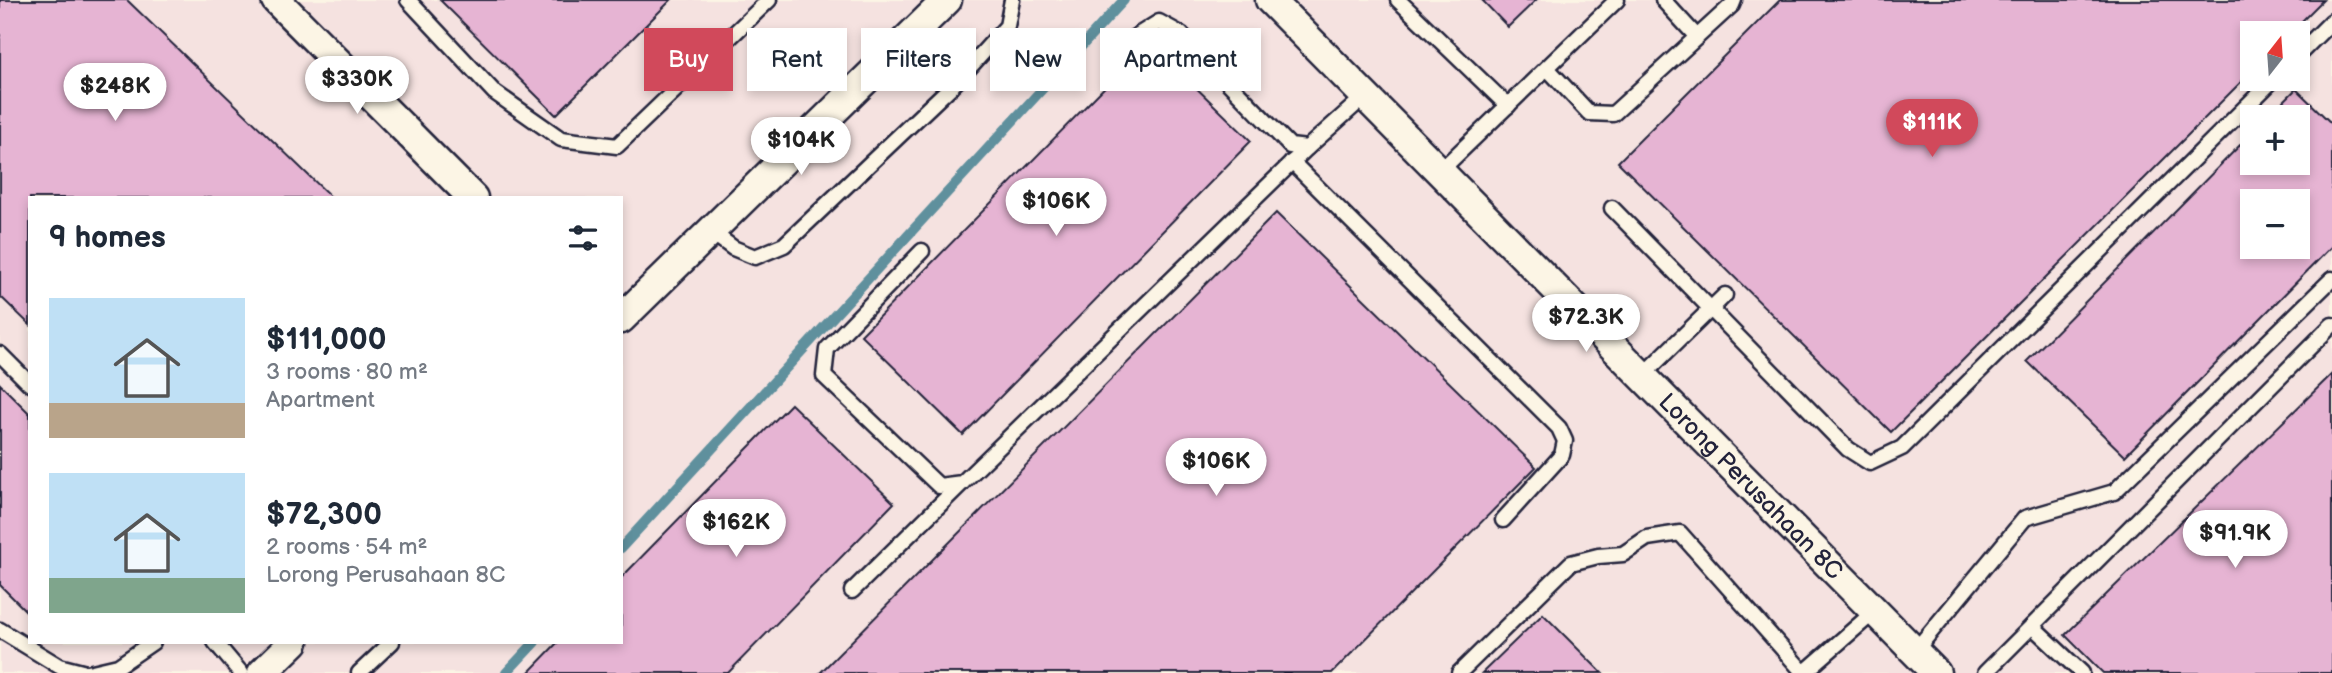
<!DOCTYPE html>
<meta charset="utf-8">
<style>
body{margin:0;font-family:"Balsamiq Sans",sans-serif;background:#f2f2f3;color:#1f2937;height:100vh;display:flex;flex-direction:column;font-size:26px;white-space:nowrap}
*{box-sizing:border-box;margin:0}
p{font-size:23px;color:#747a83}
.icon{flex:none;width:38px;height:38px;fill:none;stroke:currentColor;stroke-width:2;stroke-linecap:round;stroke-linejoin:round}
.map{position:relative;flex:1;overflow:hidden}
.side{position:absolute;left:28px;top:196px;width:595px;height:448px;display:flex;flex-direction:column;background:#fff;border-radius:0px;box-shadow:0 4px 10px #0003}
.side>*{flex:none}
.guide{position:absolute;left:644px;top:28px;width:665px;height:63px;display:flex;gap:14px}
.needle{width:46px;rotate:17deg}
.tools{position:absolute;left:2240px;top:21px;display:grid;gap:14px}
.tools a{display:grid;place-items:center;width:70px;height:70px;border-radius:0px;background:#fff;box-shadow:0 4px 10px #0003;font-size:35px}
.price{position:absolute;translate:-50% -60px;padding:0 16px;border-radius:24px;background:#fff;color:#222;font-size:23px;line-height:46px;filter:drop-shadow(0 2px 4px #0008)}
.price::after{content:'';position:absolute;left:50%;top:42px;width:21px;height:16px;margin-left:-10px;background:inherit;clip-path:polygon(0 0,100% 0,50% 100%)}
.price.active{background:#d1495b;color:#fff}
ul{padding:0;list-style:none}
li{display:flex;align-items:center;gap:21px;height:175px;padding:0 21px}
li span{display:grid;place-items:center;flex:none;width:196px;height:140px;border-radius:0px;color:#555}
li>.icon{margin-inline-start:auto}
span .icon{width:84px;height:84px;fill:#fffc;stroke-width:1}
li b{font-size:30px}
h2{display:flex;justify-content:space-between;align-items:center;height:84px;padding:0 21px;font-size:30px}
.pill{padding:0 24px;border-radius:0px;background:#fff;box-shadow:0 4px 10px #0003;font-size:24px;line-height:63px}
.pill.active{background:#d1495b;color:#fff}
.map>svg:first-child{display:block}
.built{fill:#f5e2e0;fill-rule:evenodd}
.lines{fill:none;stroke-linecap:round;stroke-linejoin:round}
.stream{stroke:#5f909d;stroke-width:10}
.building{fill:#e6b4d3;stroke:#22223b;stroke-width:2;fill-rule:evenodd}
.lane-casing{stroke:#22223b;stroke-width:19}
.street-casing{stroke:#22223b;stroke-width:33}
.lane{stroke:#fcf5e5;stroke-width:14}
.street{stroke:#fcf5e5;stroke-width:28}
.labels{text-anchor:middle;stroke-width:5;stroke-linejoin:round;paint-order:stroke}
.street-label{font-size:24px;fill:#22223b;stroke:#fcf5e5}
</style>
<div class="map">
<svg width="2332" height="673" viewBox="0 0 2332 673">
<rect width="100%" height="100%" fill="#fcf5e5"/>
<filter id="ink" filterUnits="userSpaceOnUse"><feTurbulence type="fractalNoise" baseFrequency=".0143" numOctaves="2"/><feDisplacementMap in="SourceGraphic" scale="14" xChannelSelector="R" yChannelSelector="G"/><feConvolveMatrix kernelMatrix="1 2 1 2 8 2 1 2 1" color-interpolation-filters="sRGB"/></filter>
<g filter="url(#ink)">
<!-- built -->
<path class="built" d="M0,0H2332V673H0ZM2252,33H2298V79H2252ZM2252,117H2298V163H2252ZM30,198H621V642H30ZM2252,201H2298V247H2252Z"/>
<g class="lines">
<!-- stream -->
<g class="stream">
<polyline points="621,548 1124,0"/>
<polyline points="506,673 535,642"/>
</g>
</g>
<!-- building -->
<g class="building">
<polygon points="0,0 127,0 332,198 30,198 30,325 0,296"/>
<polygon points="440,0 671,0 556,115"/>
<polygon points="1482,0 1536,0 1508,27"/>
<polygon points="1780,0 2323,0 2290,33 2252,33 2252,71 1891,432 1618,162"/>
<polygon points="1149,42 1251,141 963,435 861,335"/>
<path d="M2296,89L2332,124V246L2125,456L2027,361L2252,133V163H2298V117H2268ZM2252,201H2298V247H2252Z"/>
<polygon points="1276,213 1536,467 1332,673 820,673"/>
<polygon points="2332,374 2332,673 2103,673 2065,635"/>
<polygon points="0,384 30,414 30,615 0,585"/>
<polygon points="791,404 894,503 728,673 528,673 558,642 621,642 621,578"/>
<polygon points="1543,614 1602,673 1482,673"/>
</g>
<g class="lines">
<defs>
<g id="lane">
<polyline points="408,0 494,92 561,139 617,146 769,0"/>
<polyline points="1398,0 1508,106"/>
<polyline points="1663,0 1697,37"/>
<polyline points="1122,45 1159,22 1181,34 1290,146 1307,148 1365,96"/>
<polyline points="2298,55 2332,21"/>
<polyline points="1547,68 1589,113 1613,114 1732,5 1734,0"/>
<polyline points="1292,162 1559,428 1565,441 1562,455 1503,520"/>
<polyline points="1440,171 1617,0"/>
<polyline points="1612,208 1848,449 1870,463 1902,448 2274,79"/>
<polyline points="710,231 733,248 755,257 784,245 958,80 1007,26 1012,0"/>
<polyline points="922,251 827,349 824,376 939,486 962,483 1307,148"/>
<polyline points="0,354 30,384"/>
<polyline points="1642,376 1725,295"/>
<polyline points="852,591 962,483"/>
<polyline points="2032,626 2082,673"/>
<polyline points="0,630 59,666 86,673"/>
<polyline points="215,642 241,673"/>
<polyline points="1915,651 2025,518 2114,492 2332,279"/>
<polyline points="88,673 118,666 153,642"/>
<polyline points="359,673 392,642"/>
<polyline points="1459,673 1571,563 1598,556 1623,554 1647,538 1680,533 1804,673"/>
<polyline points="1804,673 1875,611"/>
<polyline points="1985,673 2332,325"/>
</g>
<g id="street">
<polyline points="276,0 473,198"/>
<path id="s1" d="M1270,0L1936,673"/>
<polyline points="621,319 947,0"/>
<polyline points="262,673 294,642"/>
</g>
</defs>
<!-- lane casing -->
<use href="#lane" class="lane-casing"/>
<!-- street casing -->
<use href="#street" class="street-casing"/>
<!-- lane -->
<use href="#lane" class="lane"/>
<!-- street -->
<use href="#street" class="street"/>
</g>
</g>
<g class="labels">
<!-- street labels -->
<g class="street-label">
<text dy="8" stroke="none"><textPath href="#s1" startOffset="684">Lorong Perusahaan 8C</textPath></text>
</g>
</g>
</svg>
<div class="tools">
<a><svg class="needle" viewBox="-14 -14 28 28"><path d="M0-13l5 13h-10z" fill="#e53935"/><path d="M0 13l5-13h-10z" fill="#747a83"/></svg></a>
<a>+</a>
<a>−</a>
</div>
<b class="price" style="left:357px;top:116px">$330K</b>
<b class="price" style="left:115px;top:123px">$248K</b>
<b class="price active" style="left:1932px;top:159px">$111K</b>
<b class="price" style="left:801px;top:177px">$104K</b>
<b class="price" style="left:1056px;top:238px">$106K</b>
<b class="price" style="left:1586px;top:354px">$72.3K</b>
<b class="price" style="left:1216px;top:498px">$106K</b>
<b class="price" style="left:736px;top:559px">$162K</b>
<b class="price" style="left:2235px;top:570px">$91.9K</b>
<div class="guide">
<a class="pill active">Buy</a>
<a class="pill">Rent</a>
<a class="pill">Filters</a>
<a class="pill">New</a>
<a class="pill">Apartment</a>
</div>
<section class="side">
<h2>9 homes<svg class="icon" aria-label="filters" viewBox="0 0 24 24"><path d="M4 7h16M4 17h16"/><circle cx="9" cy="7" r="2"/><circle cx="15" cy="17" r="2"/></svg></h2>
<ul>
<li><span style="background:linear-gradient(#bfe0f5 75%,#b9a48a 0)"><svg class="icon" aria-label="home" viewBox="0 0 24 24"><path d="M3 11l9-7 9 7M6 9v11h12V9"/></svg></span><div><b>$111,000</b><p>3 rooms · 80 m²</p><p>Apartment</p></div></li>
<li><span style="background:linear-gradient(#bfe0f5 75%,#7fa58c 0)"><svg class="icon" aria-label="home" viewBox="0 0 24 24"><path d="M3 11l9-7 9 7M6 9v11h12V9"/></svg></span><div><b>$72,300</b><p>2 rooms · 54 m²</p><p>Lorong Perusahaan 8C</p></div></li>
</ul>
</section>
</div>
